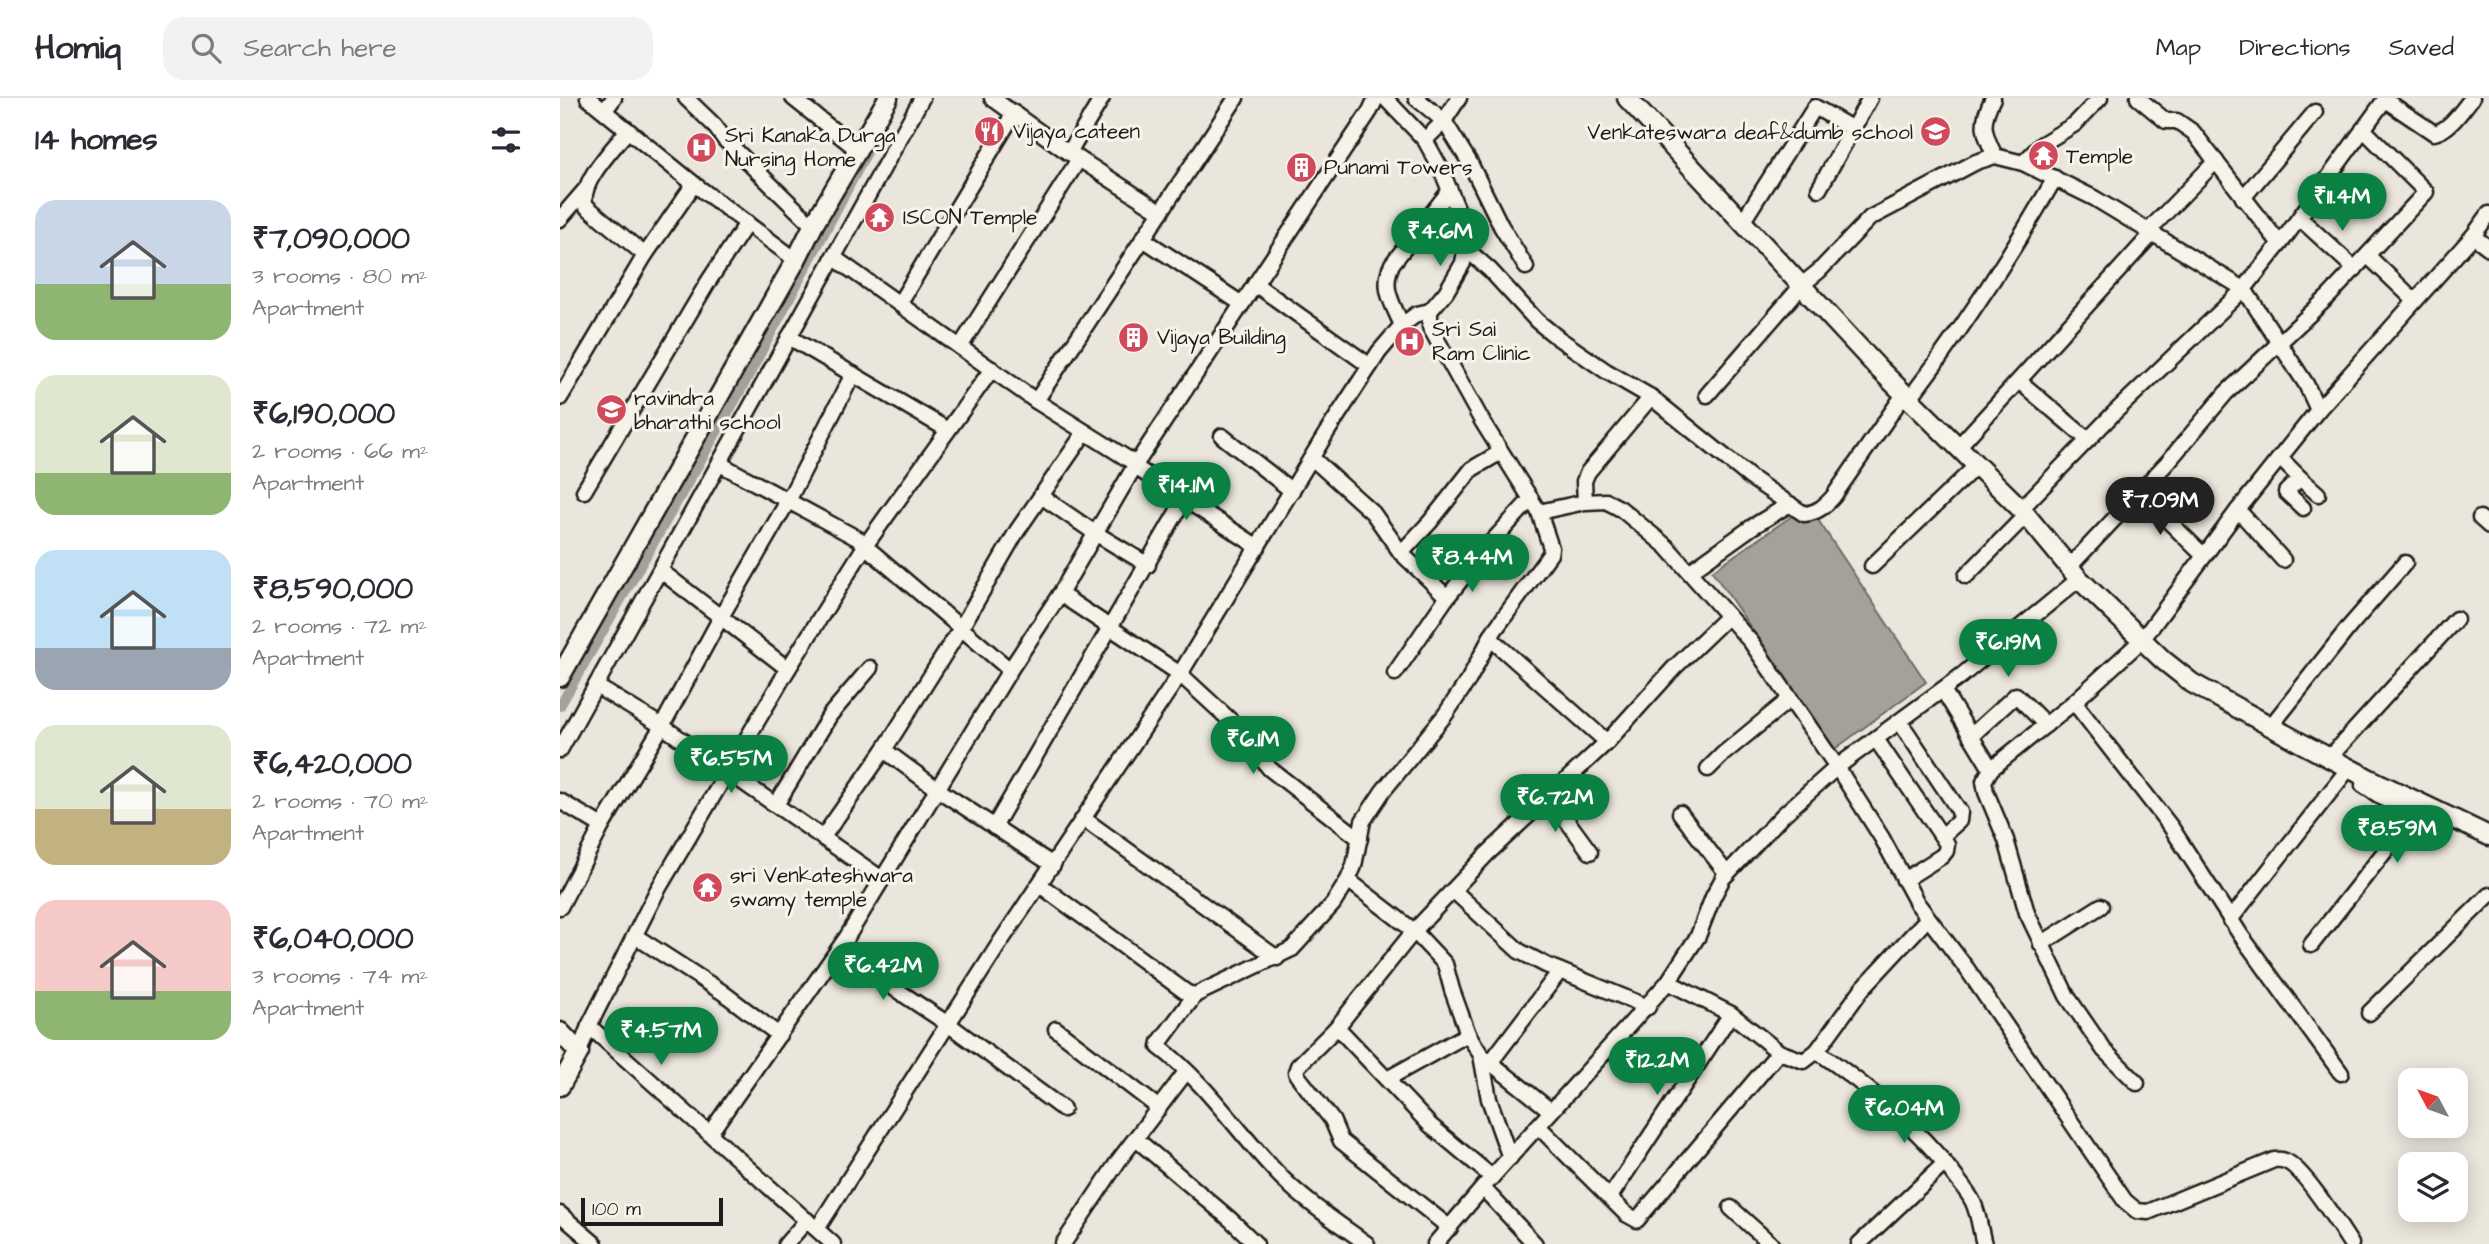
<!DOCTYPE html>
<meta charset="utf-8">
<style>
body{margin:0;font-family:"Architects Daughter",sans-serif;background:#f2f2f3;color:#2b2b33;height:100vh;display:flex;flex-direction:column;font-size:26px;white-space:nowrap}
*{box-sizing:border-box;margin:0}
p{font-size:23px;color:#7c7c81}
.icon{flex:none;width:38px;height:38px;fill:none;stroke:currentColor;stroke-width:2;stroke-linecap:round;stroke-linejoin:round}
.map{position:relative;flex:1;overflow:hidden}
.sheet{display:flex;flex-direction:column;background:#fff;width:560px}
.sheet>*{flex:none}
.needle{width:46px;rotate:311deg}
.tools{position:absolute;left:1838px;top:970px;display:grid;gap:14px}
.tools a{display:grid;place-items:center;width:70px;height:70px;border-radius:14px;background:#fff;box-shadow:0 4px 18px #0003;font-size:35px}
.scale{position:absolute;left:21px;bottom:18px;width:142px;box-sizing:border-box;padding-left:7px;border:4px solid #1c1c1c;border-top:0;font-size:19px;line-height:24px;white-space:nowrap;color:#1c1c1c;-webkit-text-stroke:5px #f7f3e8;paint-order:stroke}
.price{position:absolute;translate:-50% -60px;padding:0 16px;border-radius:24px;background:#0b8043;color:#fff;font-size:23px;line-height:46px;filter:drop-shadow(0 2px 4px #0008)}
.price::after{content:'';position:absolute;left:50%;top:42px;width:21px;height:16px;margin-left:-10px;background:inherit;clip-path:polygon(0 0,100% 0,50% 100%)}
.price.active{background:#222;color:#fff}
ul{padding:0;list-style:none}
li{display:flex;align-items:center;gap:21px;height:175px;padding:0 35px}
li span{display:grid;place-items:center;flex:none;width:196px;height:140px;border-radius:21px;color:#555}
li>.icon{margin-inline-start:auto}
span .icon{width:84px;height:84px;fill:#fffc;stroke-width:1}
li b{font-size:30px}
h2{display:flex;justify-content:space-between;align-items:center;height:84px;padding:0 35px;font-size:30px}
header{display:flex;align-items:center;gap:42px;box-sizing:border-box;height:98px;padding:0 35px;background:#fff;border-bottom:2px solid #e1e1e2}
header strong{font-size:33px}
nav{display:flex;gap:38px;margin-inline-start:auto;font-size:24px}
.search{width:490px;height:63px;background:#f2f2f3;display:flex;align-items:center;gap:18px;box-sizing:border-box;padding:0 24px;border-radius:21px;color:#7c7c81;font-size:26px}
main{display:flex;flex:1;min-height:0}
.map>svg:first-child{display:block}
.water{fill:#a3a19a;stroke:#6d6c68;stroke-width:2}
.lines{fill:none;stroke-linecap:round;stroke-linejoin:round}
.canal{stroke:#a3a19a;stroke-width:10}
.minor-casing{stroke:#1c1c1c;stroke-width:19}
.major-casing{stroke:#1c1c1c;stroke-width:23}
.minor{stroke:#f7f3e8;stroke-width:14}
.major{stroke:#f7f3e8;stroke-width:18}
.labels{text-anchor:middle;stroke-width:6;stroke-linejoin:round;paint-order:stroke}
.poi-label{font-size:21px;fill:#1c1c1c;stroke:#f7f3e8;text-anchor:start}
</style>
<header>
<strong>Homiq</strong>
<div class="search"><svg class="icon" aria-label="search" viewBox="0 0 24 24"><circle cx="10" cy="10" r="6"/><path d="M15 15l6 6"/></svg>Search here</div>
<nav><a>Map</a><a>Directions</a><a>Saved</a></nav>
</header>
<main>
<section class="sheet">
<h2>14 homes<svg class="icon" aria-label="filters" viewBox="0 0 24 24"><path d="M4 7h16M4 17h16"/><circle cx="9" cy="7" r="2"/><circle cx="15" cy="17" r="2"/></svg></h2>
<ul>
<li><span style="background:linear-gradient(#c9d6e8 60%,#8fb573 0)"><svg class="icon" aria-label="home" viewBox="0 0 24 24"><path d="M3 11l9-7 9 7M6 9v11h12V9"/></svg></span><div><b>₹7,090,000</b><p>3 rooms · 80 m²</p><p>Apartment</p></div></li>
<li><span style="background:linear-gradient(#dfe7d0 70%,#8fb573 0)"><svg class="icon" aria-label="home" viewBox="0 0 24 24"><path d="M3 11l9-7 9 7M6 9v11h12V9"/></svg></span><div><b>₹6,190,000</b><p>2 rooms · 66 m²</p><p>Apartment</p></div></li>
<li><span style="background:linear-gradient(#bfe0f5 70%,#9aa5b1 0)"><svg class="icon" aria-label="home" viewBox="0 0 24 24"><path d="M3 11l9-7 9 7M6 9v11h12V9"/></svg></span><div><b>₹8,590,000</b><p>2 rooms · 72 m²</p><p>Apartment</p></div></li>
<li><span style="background:linear-gradient(#dfe7d0 60%,#c2b280 0)"><svg class="icon" aria-label="home" viewBox="0 0 24 24"><path d="M3 11l9-7 9 7M6 9v11h12V9"/></svg></span><div><b>₹6,420,000</b><p>2 rooms · 70 m²</p><p>Apartment</p></div></li>
<li><span style="background:linear-gradient(#f6c9c9 65%,#8fb573 0)"><svg class="icon" aria-label="home" viewBox="0 0 24 24"><path d="M3 11l9-7 9 7M6 9v11h12V9"/></svg></span><div><b>₹6,040,000</b><p>3 rooms · 74 m²</p><p>Apartment</p></div></li>
</ul>
</section>
<div class="map">
<svg width="1929" height="1146" viewBox="0 0 1929 1146">
<rect width="100%" height="100%" fill="#eae6dc"/>
<filter id="ink" filterUnits="userSpaceOnUse"><feTurbulence type="fractalNoise" baseFrequency=".0143" numOctaves="2"/><feDisplacementMap in="SourceGraphic" scale="14" xChannelSelector="R" yChannelSelector="G"/><feConvolveMatrix kernelMatrix="1 2 1 2 8 2 1 2 1" color-interpolation-filters="sRGB"/></filter>
<g filter="url(#ink)">
<!-- water -->
<polygon class="water" points="1232,418 1258,422 1366,584 1268,656 1270,645 1152,473"/>
<g class="lines">
<!-- canal -->
<polyline class="canal" points="0,608 181,292 321,28"/>
<defs>
<g id="minor">
<polyline points="28,0 134,86 236,162"/>
<polyline points="126,0 154,27 165,42 246,121"/>
<polyline points="233,0 298,52"/>
<polyline points="432,0 509,55 542,0"/>
<polyline points="856,0 884,23 910,65 941,128 966,169"/>
<path d="M1433,0C1420,25 1423,34 1435,58"/>
<polyline points="1578,0 1606,23 1617,23 1633,34 1720,146"/>
<path d="M1825,2L1874,35C1890,32 1902,12 1912,0"/>
<polyline points="45,12 54,0"/>
<path d="M68,32C55,49 17,86 26,108L85,157"/>
<polyline points="865,42 884,23 899,0"/>
<polyline points="513,57 601,114"/>
<polyline points="1463,65 1482,46 1515,26 1540,0"/>
<polyline points="1259,91 1310,0"/>
<polyline points="1683,100 1755,14"/>
<polyline points="1929,116 1913,138 1929,150"/>
<polyline points="0,121 25,92"/>
<polyline points="1183,123 1255,9 1293,31"/>
<polyline points="1745,125 1795,171"/>
<polyline points="1588,133 1656,63"/>
<polyline points="583,141 682,206"/>
<path d="M905,150L930,172L977,223L998,240L1046,273L1091,299L1191,380L1244,416C1257,415 1265,408 1273,399L1345,295"/>
<polyline points="1808,158 1854,202"/>
<polyline points="273,159 476,303 576,366"/>
<polyline points="695,186 810,268"/>
<polyline points="339,206 454,15"/>
<path d="M842,227C832,205 821,189 832,166L890,92"/>
<polyline points="229,239 388,332"/>
<polyline points="400,249 519,61"/>
<polyline points="1459,283 1528,342"/>
<polyline points="1147,297 1243,186 1259,173 1310,120 1416,64 1435,58 1463,65 1534,100 1684,191 1746,286 1758,312 1678,412 1582,542 1514,604 1431,671 1424,683 1426,694 1446,742 1467,815 1507,898 1544,952 1577,985"/>
<polyline points="0,300 85,157 134,86"/>
<path d="M1350,300C1403,230 1451,157 1495,80"/>
<polyline points="476,303 676,0"/>
<polyline points="1758,312 1913,138"/>
<polyline points="662,338 732,393"/>
<polyline points="1399,348 1592,136"/>
<polyline points="752,360 813,415 841,455 887,499"/>
<polyline points="1721,361 1740,380 1726,394 1743,410"/>
<polyline points="160,366 306,445"/>
<polyline points="575,369 698,449"/>
<polyline points="1740,380 1758,396"/>
<polyline points="24,393 148,184 187,125"/>
<polyline points="1579,394 1644,458"/>
<polyline points="481,398 535,435 588,467"/>
<polyline points="1025,404 1024,383 1028,374 1091,299"/>
<polyline points="1461,411 1554,315 1684,191 1726,138 1826,0"/>
<polyline points="1678,412 1723,462"/>
<path d="M979,414L1025,404L1046,403L1061,411L1107,449L1191,544L1277,669L1322,740L1357,805L1407,871L1565,1103L1577,1113L1588,1114L1714,1062C1717,1062 1721,1061 1725,1063C1742,1068 1780,1129 1791,1146"/>
<polyline points="1920,420 1929,428"/>
<polyline points="305,448 432,271"/>
<polyline points="841,455 870,424 912,371 941,354"/>
<polyline points="1312,468 1417,367"/>
<polyline points="1510,468 1607,365 1666,295 1770,197 1866,94 1803,31"/>
<polyline points="101,473 228,571"/>
<polyline points="1129,474 1192,429 1230,406"/>
<polyline points="1406,478 1465,418"/>
<polyline points="500,496 620,576 672,624 710,671 800,741"/>
<polyline points="930,540 1047,644"/>
<polyline points="835,575 885,502 927,449 971,401"/>
<polyline points="36,588 102,628 322,781"/>
<polyline points="1383,592 1431,671"/>
<polyline points="1514,604 1611,729 1680,836 1781,975"/>
<polyline points="1340,624 1400,714 1399,723 1382,738"/>
<polyline points="1711,628 1789,529 1845,465"/>
<polyline points="1411,638 1456,597 1486,627"/>
<polyline points="1316,641 1387,746 1386,753 1382,758 1344,782"/>
<polyline points="0,652 362,0"/>
<polyline points="324,652 377,691 493,767"/>
<polyline points="1769,660 1896,521"/>
<polyline points="1148,671 1163,656 1230,601"/>
<polyline points="989,698 1030,754"/>
<polyline points="0,703 42,728"/>
<polyline points="216,707 270,617 310,570"/>
<polyline points="1120,715 1167,776"/>
<polyline points="524,721 717,860"/>
<polyline points="434,729 624,402"/>
<polyline points="263,739 324,652 401,530 457,433 525,334"/>
<polyline points="788,782 854,833 885,866 892,892 908,936 921,957 991,1013"/>
<polyline points="480,787 627,895 635,897"/>
<polyline points="893,792 959,853 986,867 1088,909"/>
<polyline points="0,809 42,728 102,628 161,519 228,403 293,276"/>
<polyline points="1670,822 1789,670"/>
<polyline points="75,838 162,894 219,937"/>
<polyline points="1481,846 1541,808"/>
<polyline points="1751,847 1837,738 1849,717 1803,687 1806,679"/>
<polyline points="278,853 388,926 503,1011"/>
<polyline points="1108,884 1171,916 1219,954 1244,963 1257,953 1302,891 1368,820"/>
<polyline points="1809,915 1929,797"/>
<polyline points="29,928 273,1146"/>
<polyline points="777,929 738,968 736,974 737,977 772,1022 781,1043 890,1130"/>
<polyline points="496,931 599,1010"/>
<path d="M1257,953C1306,987 1354,1026 1391,1073C1398,1083 1407,1092 1413,1104C1419,1117 1420,1132 1424,1146"/>
<polyline points="19,954 29,928 97,793 228,571 305,448 450,572"/>
<polyline points="921,957 929,1001 950,1060"/>
<polyline points="930,965 1000,873"/>
<polyline points="827,981 908,936"/>
<polyline points="978,1028 1066,1116 1077,1122 1219,954"/>
<polyline points="150,1035 287,839 450,572 500,496 576,366 810,13 816,0"/>
<polyline points="576,1041 671,1122 696,1146"/>
<polyline points="932,1079 870,1027 777,929 854,833 893,792 927,756 1047,644 1114,570 1168,518"/>
<polyline points="923,1090 975,1146"/>
<polyline points="1050,1099 1171,916"/>
<polyline points="1171,1110 1211,1146"/>
<polyline points="0,1116 35,1146"/>
<polyline points="257,1131 441,843 620,576 767,334 819,254 842,227 857,216 870,213"/>
<polyline points="226,1146 247,1122"/>
<polyline points="503,1146 559,1062 626,974"/>
<path d="M807,1146C778,1125 747,1105 722,1080C680,1038 647,985 599,949L600,944L635,897L732,851L773,806L788,782L794,768L803,723L823,693L885,617L909,581L934,533L990,456L991,450L979,414L922,323L870,229V213L886,194L903,165L906,146L903,125L881,71L865,42L825,0"/>
<polyline points="875,1146 932,1079 1108,884 1138,838 1153,799 1163,780 1223,717 1277,669 1401,578 1519,481"/>
<polyline points="1299,1146 1385,1065"/>
</g>
<g id="major">
<polyline points="1067,0 1318,270 1461,411 1519,481 1603,562 1632,585 1741,645 1806,679 1929,738"/>
<polyline points="0,579 236,162 254,126 328,0"/>
<polyline points="0,934 19,954 0,988"/>
</g>
</defs>
<!-- minor casing -->
<use href="#minor" class="minor-casing"/>
<!-- major casing -->
<use href="#major" class="major-casing"/>
<!-- minor -->
<use href="#minor" class="minor"/>
<!-- major -->
<use href="#major" class="major"/>
</g>
</g>
<!-- icons -->
<defs>
<symbol id="restaurant-disc" viewBox="-11 -11 22 22"><circle r="9.5" fill="#d1495b" stroke="#f7f3e8"/><path d="M-5-6h1v4h1v-4h1v4h1v-4h1v5L-1.5 .5V6h-2V.5L-5-1ZM5-6V6H3V1.5H1.5Q1.5-4 5-6Z" fill="#fff"/></symbol>
<symbol id="school-disc" viewBox="-11 -11 22 22"><circle r="9.5" fill="#d1495b" stroke="#f7f3e8"/><path d="M0-5L7-2L0 1L-7-2ZM-4 1L0 2.5L4 1V4Q0 6-4 4Z" fill="#fff"/></symbol>
<symbol id="hospital-disc" viewBox="-11 -11 22 22"><circle r="9.5" fill="#d1495b" stroke="#f7f3e8"/><path d="M-5-5h3v3.5h4V-5h3V5h-3V1.5h-4V5h-3Z" fill="#fff"/></symbol>
<symbol id="temple-disc" viewBox="-11 -11 22 22"><circle r="9.5" fill="#d1495b" stroke="#f7f3e8"/><path d="M0-6L5-2H3V0L6.5 2.5H4V6H1.5V3h-3V6H-4V2.5H-6.5L-3 0V-2H-5Z" fill="#fff"/></symbol>
<symbol id="building-disc" viewBox="-11 -11 22 22"><circle r="9.5" fill="#d1495b" stroke="#f7f3e8"/><path d="M-4-6H4V6H1V3H-1V6H-4ZM-2.5-4.3h1.7v1.8h-1.7ZM.8-4.3h1.7v1.8H.8ZM-2.5-1h1.7V.8h-1.7ZM.8-1h1.7V.8H.8Z" fill="#fff"/></symbol>
</defs>
<g fill-rule="evenodd">
<use href="#restaurant-disc" x="412" y="16" width="35" height="35"/>
<use href="#school-disc" x="1358" y="16" width="35" height="35"/>
<use href="#hospital-disc" x="124" y="32" width="35" height="35"/>
<use href="#temple-disc" x="1466" y="40" width="35" height="35"/>
<use href="#building-disc" x="724" y="52" width="35" height="35"/>
<use href="#temple-disc" x="302" y="102" width="35" height="35"/>
<use href="#building-disc" x="556" y="222" width="35" height="35"/>
<use href="#hospital-disc" x="832" y="226" width="35" height="35"/>
<use href="#school-disc" x="34" y="294" width="35" height="35"/>
<use href="#temple-disc" x="130" y="772" width="35" height="35"/>
</g>
<g class="labels">
<!-- poi labels -->
<g class="poi-label">
<text x="453" y="40">Vijaya cateen</text>
<text x="1353" y="41" text-anchor="end">Venkateswara deaf&amp;dumb school</text>
<text x="165" y="44">Sri Kanaka Durga<tspan x="165" dy="24">Nursing Home</tspan></text>
<text x="1506" y="65">Temple</text>
<text x="764" y="76">Punami Towers</text>
<text x="343" y="126">ISCON Temple</text>
<text x="872" y="238">Sri Sai<tspan x="872" dy="24">Ram Clinic</tspan></text>
<text x="597" y="246">Vijaya Building</text>
<text x="74" y="307">ravindra<tspan x="74" dy="24">bharathi school</tspan></text>
<text x="170" y="784">sri Venkateshwara<tspan x="170" dy="24">swamy temple</tspan></text>
</g>
</g>
</svg>
<div class="tools">
<a><svg class="needle" viewBox="-14 -14 28 28"><path d="M0-13l5 13h-10z" fill="#e53935"/><path d="M0 13l5-13h-10z" fill="#7c7c81"/></svg></a>
<a><svg class="icon" aria-label="layers" viewBox="0 0 24 24"><path d="M12 4l9 5-9 5-9-5zM3 14l9 5 9-5"/></svg></a>
</div>
<div class="scale">100 m</div>
<b class="price" style="left:1782px;top:135px">₹11.4M</b>
<b class="price" style="left:880px;top:170px">₹4.6M</b>
<b class="price" style="left:626px;top:424px">₹14.1M</b>
<b class="price active" style="left:1600px;top:439px">₹7.09M</b>
<b class="price" style="left:912px;top:496px">₹8.44M</b>
<b class="price" style="left:1448px;top:581px">₹6.19M</b>
<b class="price" style="left:693px;top:678px">₹6.1M</b>
<b class="price" style="left:171px;top:697px">₹6.55M</b>
<b class="price" style="left:995px;top:736px">₹6.72M</b>
<b class="price" style="left:1837px;top:767px">₹8.59M</b>
<b class="price" style="left:323px;top:904px">₹6.42M</b>
<b class="price" style="left:101px;top:969px">₹4.57M</b>
<b class="price" style="left:1097px;top:999px">₹12.2M</b>
<b class="price" style="left:1344px;top:1047px">₹6.04M</b>
</div>
</main>
